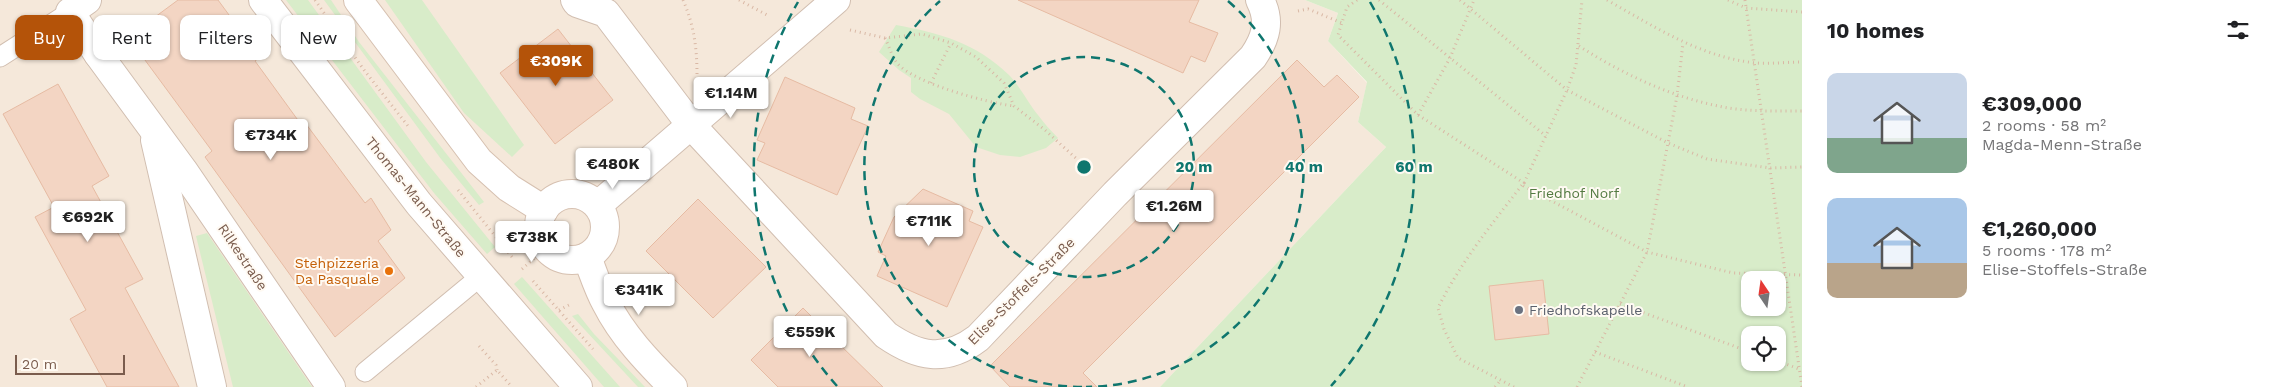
<!DOCTYPE html>
<meta charset="utf-8">
<style>
body{margin:0;font-family:"Work Sans",sans-serif;background:#f6f6f6;color:#202124;height:100vh;display:flex;flex-direction:column;font-size:19px;white-space:nowrap}
*{box-sizing:border-box;margin:0}
p{font-size:16px;color:#757577}
.icon{flex:none;width:28px;height:28px;fill:none;stroke:currentColor;stroke-width:2;stroke-linecap:round;stroke-linejoin:round}
.map{position:relative;flex:1;overflow:hidden}
.drawer{display:flex;flex-direction:column;background:#fff;width:475px}
.drawer>*{flex:none}
.hud{position:absolute;left:15px;top:15px;width:475px;height:45px;display:flex;gap:10px}
.needle{width:32px;rotate:347deg}
.buttons{position:absolute;left:1741px;top:271px;display:grid;gap:10px}
.buttons a{display:grid;place-items:center;width:45px;height:45px;border-radius:10px;background:#fff;box-shadow:0 1px 4px #0004;font-size:25px}
.scale{position:absolute;left:15px;bottom:12px;width:110px;box-sizing:border-box;padding-left:5px;border:2px solid #7a5c4d;border-top:0;font-size:14px;line-height:18px;white-space:nowrap;color:#7a5c4d;-webkit-text-stroke:4px #fffaf3;paint-order:stroke}
.price{position:absolute;translate:-50% -42px;padding:0 11px;border-radius:5px;background:#fff;color:#222;font-size:16px;line-height:32px;filter:drop-shadow(0 1px 2px #0008)}
.price::after{content:'';position:absolute;left:50%;top:30px;width:15px;height:11px;margin-left:-8px;background:inherit;clip-path:polygon(0 0,100% 0,50% 100%)}
.price.on{background:#b45309;color:#fff}
ul{padding:0;list-style:none}
li{display:flex;align-items:center;gap:15px;height:125px;padding:0 25px}
li span{display:grid;place-items:center;flex:none;width:140px;height:100px;border-radius:10px;color:#555}
li>.icon{margin-inline-start:auto}
span .icon{width:60px;height:60px;fill:#fffc;stroke-width:1}
li b{font-size:21px}
h2{display:flex;justify-content:space-between;align-items:center;height:60px;padding:0 25px;font-size:21px}
.chip{padding:0 18px;border-radius:10px;background:#fff;box-shadow:0 1px 4px #0004;font-size:18px;line-height:45px}
.chip.on{background:#b45309;color:#fff}
main{display:flex;flex:1;min-height:0}
.map>svg:first-child{display:block}
.residential{fill:#f5e8da}
.green{fill:#d8ecc9;fill-rule:evenodd}
.building{fill:#f3d5c3;stroke:#e6bba3}
.lines{fill:none;stroke-linecap:round;stroke-linejoin:round}
.service-casing{stroke:#d1beb0;stroke-width:21}
.pedestrian-casing{stroke:#d1beb0;stroke-width:30}
.minor-casing{stroke:#d1beb0;stroke-width:30}
.secondary-casing{stroke:#d6c0b0;stroke-width:30}
.path{stroke:#d9b8a5;stroke-width:3;stroke-dasharray:1 4;stroke-linecap:butt}
.service{stroke:#fff;stroke-width:19}
.pedestrian{stroke:#fff;stroke-width:28}
.minor{stroke:#fff;stroke-width:28}
.secondary{stroke:#fff;stroke-width:28}
.ring{fill:none;stroke:#0f766e;stroke-width:2.5;stroke-dasharray:9 6}
.food-dot{fill:#e8710a;stroke:#fffaf3;stroke-width:2}
.worship-dot{fill:#6b7280;stroke:#fffaf3;stroke-width:2}
.labels{text-anchor:middle;stroke-width:4;stroke-linejoin:round;paint-order:stroke}
.park-label{font-size:14px;fill:#537a41;stroke:#fffaf3}
.street-label{font-size:14px;fill:#7a5c4d;stroke:#fffaf3}
.food-label{font-size:14px;fill:#c56008;stroke:#fffaf3;text-anchor:end}
.worship-label{font-size:14px;fill:#5b616d;stroke:#fffaf3;text-anchor:start}
.centre{fill:#0f766e;stroke:#fffaf3;stroke-width:2.5}
.ring-label{font-size:15px;text-anchor:middle;font-weight:bold;fill:#0f766e;stroke:#fffaf3;stroke-width:4;stroke-linejoin:round;paint-order:stroke}
</style>
<main>
<div class="map">
<svg width="1802" height="387" viewBox="0 0 1802 387">
<rect width="100%" height="100%" fill="#fdf6ec"/>
<!-- residential -->
<polygon class="residential" points="0,0 1305,0 1338,13 1328,41 1367,83 1358,122 1386,147 1160,387 0,387"/>
<!-- green -->
<g class="green">
<polygon points="286,0 308,0 426,162 495,247 487,254 434,193"/>
<polygon points="324,0 331,0 359,42 484,202 479,205 441,159"/>
<polygon points="385,0 422,0 524,145 512,157 464,113"/>
<path d="M1305,0H1802V387H1160L1386,147L1358,122L1367,82L1328,41L1338,13ZM1750,280H1778V308H1750ZM1750,335H1778V362H1750Z"/>
<path d="M896,25C940,33 976,43 1009,75C1020,86 1028,103 1038,115C1044,123 1051,131 1058,138L1046,148L1020,157L1000,155L976,147L949,114L920,99L911,92V78L899,70L879,52Z"/>
<polygon points="207,233 312,387 233,387 196,236"/>
<polygon points="522,277 620,387 604,387 514,284"/>
<polygon points="578,314 594,334 645,387 638,387 572,316"/>
</g>
<!-- building -->
<g class="building">
<polygon points="178,0 218,0 260,57 255,61 300,123 303,120 365,203 371,198 391,230 378,241 405,278 335,337 205,157 212,151 128,37"/>
<polygon points="1018,0 1199,0 1189,22 1218,33 1205,62 1191,56 1183,73"/>
<polygon points="558,29 613,100 555,144 500,73"/>
<polygon points="1297,60 1324,87 1337,75 1359,97 1083,373 1097,387 1010,387 990,366"/>
<polygon points="785,77 855,108 851,119 868,126 837,195 757,160 765,143 757,140"/>
<polygon points="58,84 109,176 92,186 143,279 125,288 179,387 107,387 70,319 86,310 35,217 54,207 3,114"/>
<polygon points="923,189 973,211 969,221 983,227 947,307 877,276 886,256 878,252 894,217"/>
<polygon points="698,199 766,267 713,318 646,251"/>
<polygon points="1543,280 1549,334 1495,340 1489,286"/>
<polygon points="803,308 836,341 883,387 778,387 751,360"/>
</g>
<g class="lines">
<defs>
<g id="service">
<polyline points="0,57 70,12"/>
<polyline points="365,372 481,276"/>
</g>
<g id="pedestrian">
<polyline points="98,54 183,170 331,387"/>
<polyline points="155,140 212,387"/>
</g>
<g id="minor">
<polyline points="87,0 70,12 98,54"/>
<polyline points="263,0 419,204 578,387"/>
<path d="M575,0L577,3L606,13L691,125L886,335C918,357 945,363 978,338L1115,194L1253,57C1266,38 1271,21 1260,0"/>
<polyline points="598,205 836,0"/>
</g>
<g id="secondary">
<polyline points="358,0 479,161 509,188 544,210"/>
<circle cx="572" cy="227" r="33"/>
<path d="M587,257C593,272 598,289 606,303C622,335 648,362 673,387"/>
</g>
</defs>
<!-- service casing -->
<use href="#service" class="service-casing"/>
<!-- pedestrian casing -->
<use href="#pedestrian" class="pedestrian-casing"/>
<!-- minor casing -->
<use href="#minor" class="minor-casing"/>
<!-- secondary casing -->
<use href="#secondary" class="secondary-casing"/>
<!-- path -->
<g class="path">
<polyline points="315,0 329,20"/>
<path d="M683,0C694,25 697,48 697,75"/>
<polyline points="739,0 767,15"/>
<polyline points="1357,0 1347,7 1338,35 1418,115 1524,183 1522,185 1647,252 1733,273 1802,275"/>
<polyline points="1379,0 1546,136"/>
<polyline points="1460,0 1567,90 1668,143 1707,159 1770,168 1802,167"/>
<path d="M1607,0C1655,27 1700,57 1756,63C1771,64 1787,62 1802,62"/>
<polyline points="1728,0 1746,8 1802,12"/>
<polyline points="1745,0 1802,387"/>
<polyline points="1298,11 1308,9 1342,23"/>
<polyline points="335,29 364,70 408,126"/>
<polyline points="850,30 885,38 922,34 951,43 976,57 1004,83 1014,106 1045,130 1091,172"/>
<path d="M885,38C889,46 892,57 897,63C913,83 988,103 1014,106"/>
<path d="M1579,46C1621,73 1669,96 1718,106C1745,112 1774,111 1802,111"/>
<polyline points="931,83 951,43"/>
<polyline points="1418,115 1450,58 1474,0"/>
<polyline points="1524,183 1567,90 1576,65 1582,0"/>
<polyline points="458,190 512,257"/>
<polyline points="522,269 546,248"/>
<polyline points="533,281 593,349"/>
<polyline points="1620,304 1750,352"/>
<polyline points="559,310 569,305"/>
<polyline points="479,346 496,365 497,370"/>
<polyline points="1595,352 1688,387"/>
<polyline points="1778,361 1799,369"/>
<polyline points="476,387 497,370 512,387"/>
<polyline points="1495,387 1500,381"/>
<path d="M1514,387L1458,358L1444,329L1438,308C1460,263 1492,224 1522,185"/>
<polyline points="1577,387 1647,252 1677,96 1683,43"/>
</g>
<!-- service -->
<use href="#service" class="service"/>
<!-- pedestrian -->
<use href="#pedestrian" class="pedestrian"/>
<!-- minor -->
<use href="#minor" class="minor"/>
<!-- secondary -->
<use href="#secondary" class="secondary"/>
</g>
<!-- distance rings -->
<g class="ring">
<circle cx="1084" cy="167" r="110"/>
<path d="M1082 387A220 220 0 0 1 940 1M1228 1A220 220 0 0 1 1086 387"/>
<path d="M837 386A330 330 0 0 1 798 2M1370 2A330 330 0 0 1 1331 386"/>
</g>
<!-- markers -->
<circle class="food-dot" cx="389" cy="271" r="5"/>
<circle class="worship-dot" cx="1519" cy="310" r="5"/>
<g class="labels">
<!-- park labels -->
<g class="park-label">
<text x="1574" y="198">Friedhof Norf</text>
</g>
<!-- street labels -->
<g class="street-label">
<text transform="translate(416 197) rotate(51)" y="5">Thomas-Mann-Straße</text>
<text transform="translate(243 257) rotate(56)" y="5">Rilkestraße</text>
<text transform="translate(1021 291) rotate(-45)" y="5">Elise-Stoffels-Straße</text>
</g>
<!-- food labels -->
<g class="food-label">
<text x="379" y="268">Stehpizzeria<tspan x="379" dy="16">Da Pasquale</tspan></text>
</g>
<!-- worship labels -->
<g class="worship-label">
<text x="1529" y="315">Friedhofskapelle</text>
</g>
</g>
<circle cx="1084" cy="167" r="8" class="centre"/>
<g class="ring-label">
<text x="1194" y="172">20 m</text>
<text x="1304" y="172">40 m</text>
<text x="1414" y="172">60 m</text>
</g>
</svg>
<div class="buttons">
<a><svg class="needle" viewBox="-14 -14 28 28"><path d="M0-13l5 13h-10z" fill="#e53935"/><path d="M0 13l5-13h-10z" fill="#757577"/></svg></a>
<a><svg class="icon" aria-label="locate" viewBox="0 0 24 24"><circle cx="12" cy="12" r="6"/><path d="M12 2v4M12 18v4M2 12h4M18 12h4"/></svg></a>
</div>
<div class="scale">20 m</div>
<b class="price on" style="left:556px;top:87px">€309K</b>
<b class="price" style="left:731px;top:119px">€1.14M</b>
<b class="price" style="left:271px;top:161px">€734K</b>
<b class="price" style="left:613px;top:190px">€480K</b>
<b class="price" style="left:1174px;top:232px">€1.26M</b>
<b class="price" style="left:88px;top:243px">€692K</b>
<b class="price" style="left:929px;top:247px">€711K</b>
<b class="price" style="left:532px;top:263px">€738K</b>
<b class="price" style="left:639px;top:316px">€341K</b>
<b class="price" style="left:810px;top:358px">€559K</b>
<div class="hud">
<a class="chip on">Buy</a>
<a class="chip">Rent</a>
<a class="chip">Filters</a>
<a class="chip">New</a>
</div>
</div>
<section class="drawer">
<h2>10 homes<svg class="icon" aria-label="filters" viewBox="0 0 24 24"><path d="M4 7h16M4 17h16"/><circle cx="9" cy="7" r="2"/><circle cx="15" cy="17" r="2"/></svg></h2>
<ul>
<li><span style="background:linear-gradient(#c9d6e8 65%,#7fa58c 0)"><svg class="icon" aria-label="home" viewBox="0 0 24 24"><path d="M3 11l9-7 9 7M6 9v11h12V9"/></svg></span><div><b>€309,000</b><p>2 rooms · 58 m²</p><p>Magda-Menn-Straße</p></div></li>
<li><span style="background:linear-gradient(#a9c7e8 65%,#b9a48a 0)"><svg class="icon" aria-label="home" viewBox="0 0 24 24"><path d="M3 11l9-7 9 7M6 9v11h12V9"/></svg></span><div><b>€1,260,000</b><p>5 rooms · 178 m²</p><p>Elise-Stoffels-Straße</p></div></li>
</ul>
</section>
</main>
